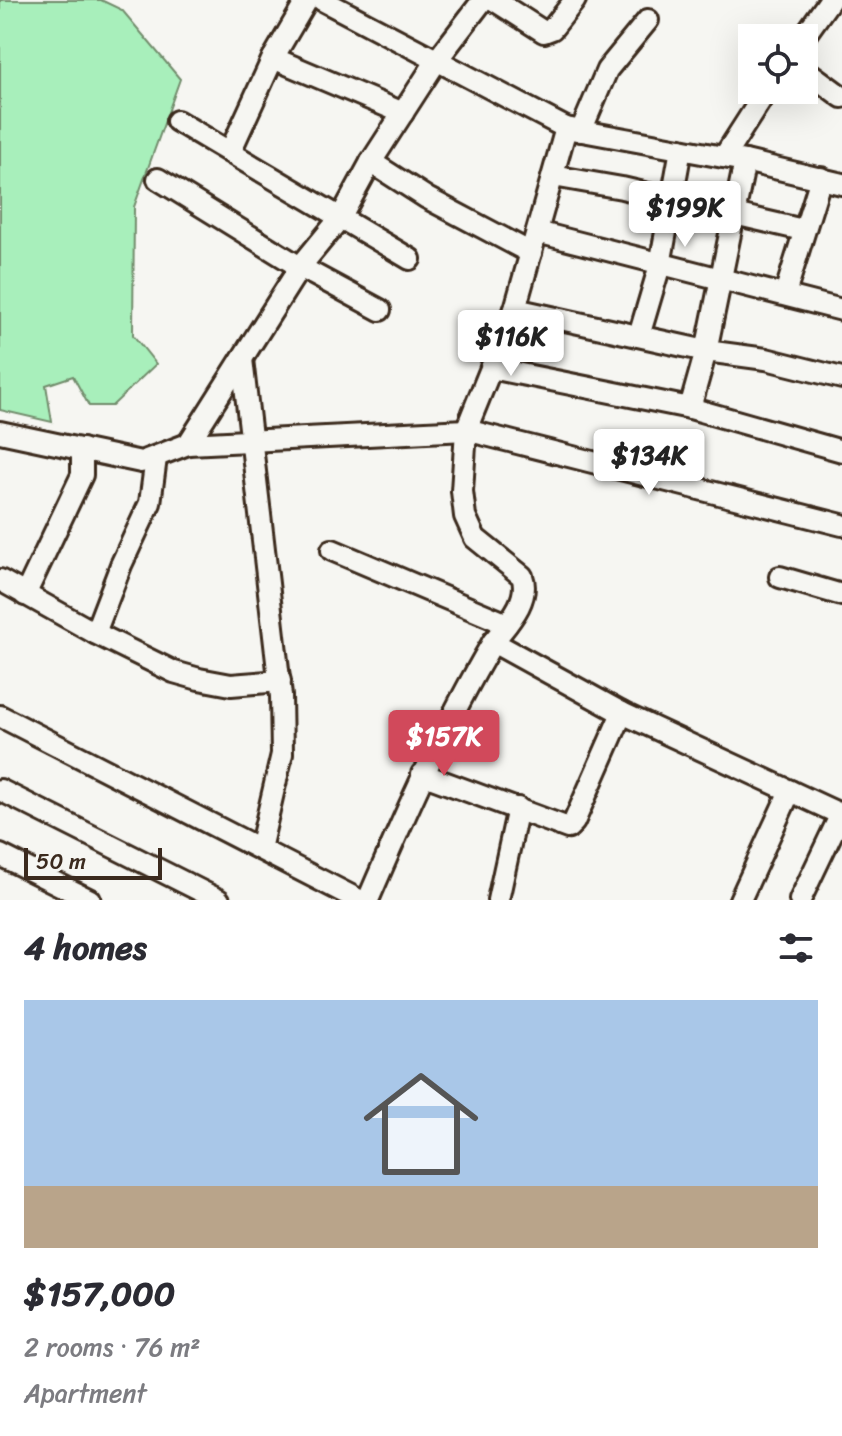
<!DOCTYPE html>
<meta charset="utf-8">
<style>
body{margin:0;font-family:Sriracha,sans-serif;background:#f7f7f7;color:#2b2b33;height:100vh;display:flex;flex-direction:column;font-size:30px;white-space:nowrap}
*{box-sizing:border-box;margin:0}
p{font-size:26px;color:#7c7c81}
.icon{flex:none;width:44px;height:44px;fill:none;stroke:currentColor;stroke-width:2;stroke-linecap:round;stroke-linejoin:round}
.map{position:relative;height:900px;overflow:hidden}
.drawer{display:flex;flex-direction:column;background:#fff;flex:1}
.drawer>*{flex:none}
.buttons{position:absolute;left:738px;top:24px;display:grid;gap:16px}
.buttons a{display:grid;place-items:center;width:80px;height:80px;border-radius:0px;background:#fff;box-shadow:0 8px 32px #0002;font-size:40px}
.scale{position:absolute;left:24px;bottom:20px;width:138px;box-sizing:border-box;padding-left:8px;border:4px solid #3b2a1e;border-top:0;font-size:22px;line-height:28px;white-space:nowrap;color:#3b2a1e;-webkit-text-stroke:6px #f6f6f2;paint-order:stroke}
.price{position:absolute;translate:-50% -68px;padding:0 18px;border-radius:8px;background:#fff;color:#222;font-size:26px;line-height:52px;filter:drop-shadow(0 2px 4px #0008)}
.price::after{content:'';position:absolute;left:50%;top:48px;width:24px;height:18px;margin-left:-12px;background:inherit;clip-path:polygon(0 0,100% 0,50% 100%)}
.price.selected{background:#d1495b;color:#fff}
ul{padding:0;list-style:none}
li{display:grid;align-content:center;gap:16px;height:424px;padding:0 24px}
li span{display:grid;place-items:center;height:248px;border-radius:0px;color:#555}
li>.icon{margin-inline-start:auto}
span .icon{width:144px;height:144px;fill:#fffc;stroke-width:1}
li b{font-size:34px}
h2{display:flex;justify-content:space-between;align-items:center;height:96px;padding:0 24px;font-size:34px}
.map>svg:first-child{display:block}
.green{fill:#a8efbb;stroke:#728c6c;stroke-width:2}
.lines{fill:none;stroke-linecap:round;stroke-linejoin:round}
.minor-casing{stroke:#3b2a1e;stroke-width:26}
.minor{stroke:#f6f6f2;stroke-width:20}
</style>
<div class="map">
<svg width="842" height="900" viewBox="0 0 842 900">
<rect width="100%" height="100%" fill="#f6f6f2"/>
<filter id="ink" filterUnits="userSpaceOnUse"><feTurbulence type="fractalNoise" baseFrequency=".0125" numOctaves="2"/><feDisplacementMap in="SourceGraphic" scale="16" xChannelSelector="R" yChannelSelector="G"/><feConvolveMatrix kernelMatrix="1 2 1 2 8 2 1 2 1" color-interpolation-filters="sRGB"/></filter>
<g filter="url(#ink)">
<!-- green -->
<polygon class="green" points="0,0 101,0 122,10 180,79 134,207 133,335 156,364 112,406 89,406 73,376 46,385 52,422 0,410"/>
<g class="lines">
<defs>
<g id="minor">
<polyline points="322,0 566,128 745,161 842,184"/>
<polyline points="494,0 544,32 552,29 575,0"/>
<polyline points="803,38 830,0"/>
<polyline points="273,58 403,113"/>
<polyline points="804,69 842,97"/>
<polyline points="177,121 410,259"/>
<path d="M566,128L515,309L466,430L462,491L465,516L475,538L522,576C531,600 507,624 493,642L622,713L842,815"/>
<polyline points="581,131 607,70 648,20"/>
<polyline points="230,152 273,58 307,0"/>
<polyline points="724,157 767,90"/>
<polyline points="371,162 427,198 531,253"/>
<polyline points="553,176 622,188 803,230"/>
<polyline points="158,179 300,267 380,310"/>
<polyline points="537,232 842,310"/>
<polyline points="785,294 821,178"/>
<polyline points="515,309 706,351 766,359 842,378"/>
<polyline points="639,336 660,265 681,149"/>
<polyline points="242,359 281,696 282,754 260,849"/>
<polyline points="491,368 690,408 842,451"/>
<polyline points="690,408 706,351 745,161"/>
<polyline points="0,432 141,462 188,444 466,430 842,525"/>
<polyline points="188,444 300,267 341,217 371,162 437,60 483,0"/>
<polyline points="332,550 507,624"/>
<polyline points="780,577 842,595"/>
<polyline points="0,580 95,633 174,672 199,679 231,685 280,681"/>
<polyline points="25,595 82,475 82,449"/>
<polyline points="95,633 121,565 150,503 156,458"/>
<polyline points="0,716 359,900"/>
<polyline points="422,774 568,828 574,822 622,713"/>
<polyline points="0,790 219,900"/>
<polyline points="0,855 90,900"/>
<path d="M368,900C406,812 444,725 493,642"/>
<polyline points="498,900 518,808"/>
<polyline points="740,900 790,791"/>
<polyline points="800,900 841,814"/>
</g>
</defs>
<!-- minor casing -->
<use href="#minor" class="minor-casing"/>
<!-- minor -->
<use href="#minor" class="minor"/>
</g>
</g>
</svg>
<div class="buttons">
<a><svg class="icon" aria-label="locate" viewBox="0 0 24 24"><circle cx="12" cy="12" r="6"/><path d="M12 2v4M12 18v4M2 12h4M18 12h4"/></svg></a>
</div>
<div class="scale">50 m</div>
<b class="price" style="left:685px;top:249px">$199K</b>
<b class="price" style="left:511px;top:378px">$116K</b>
<b class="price" style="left:649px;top:497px">$134K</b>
<b class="price selected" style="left:444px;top:778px">$157K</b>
</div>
<section class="drawer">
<h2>4 homes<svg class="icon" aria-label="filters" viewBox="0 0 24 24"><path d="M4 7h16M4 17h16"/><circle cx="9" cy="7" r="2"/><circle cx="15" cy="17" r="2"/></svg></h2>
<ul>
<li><span style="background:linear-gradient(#a9c7e8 75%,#b9a48a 0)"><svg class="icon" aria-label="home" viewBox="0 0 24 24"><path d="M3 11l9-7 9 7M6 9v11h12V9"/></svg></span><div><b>$157,000</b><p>2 rooms · 76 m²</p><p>Apartment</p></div></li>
</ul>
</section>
